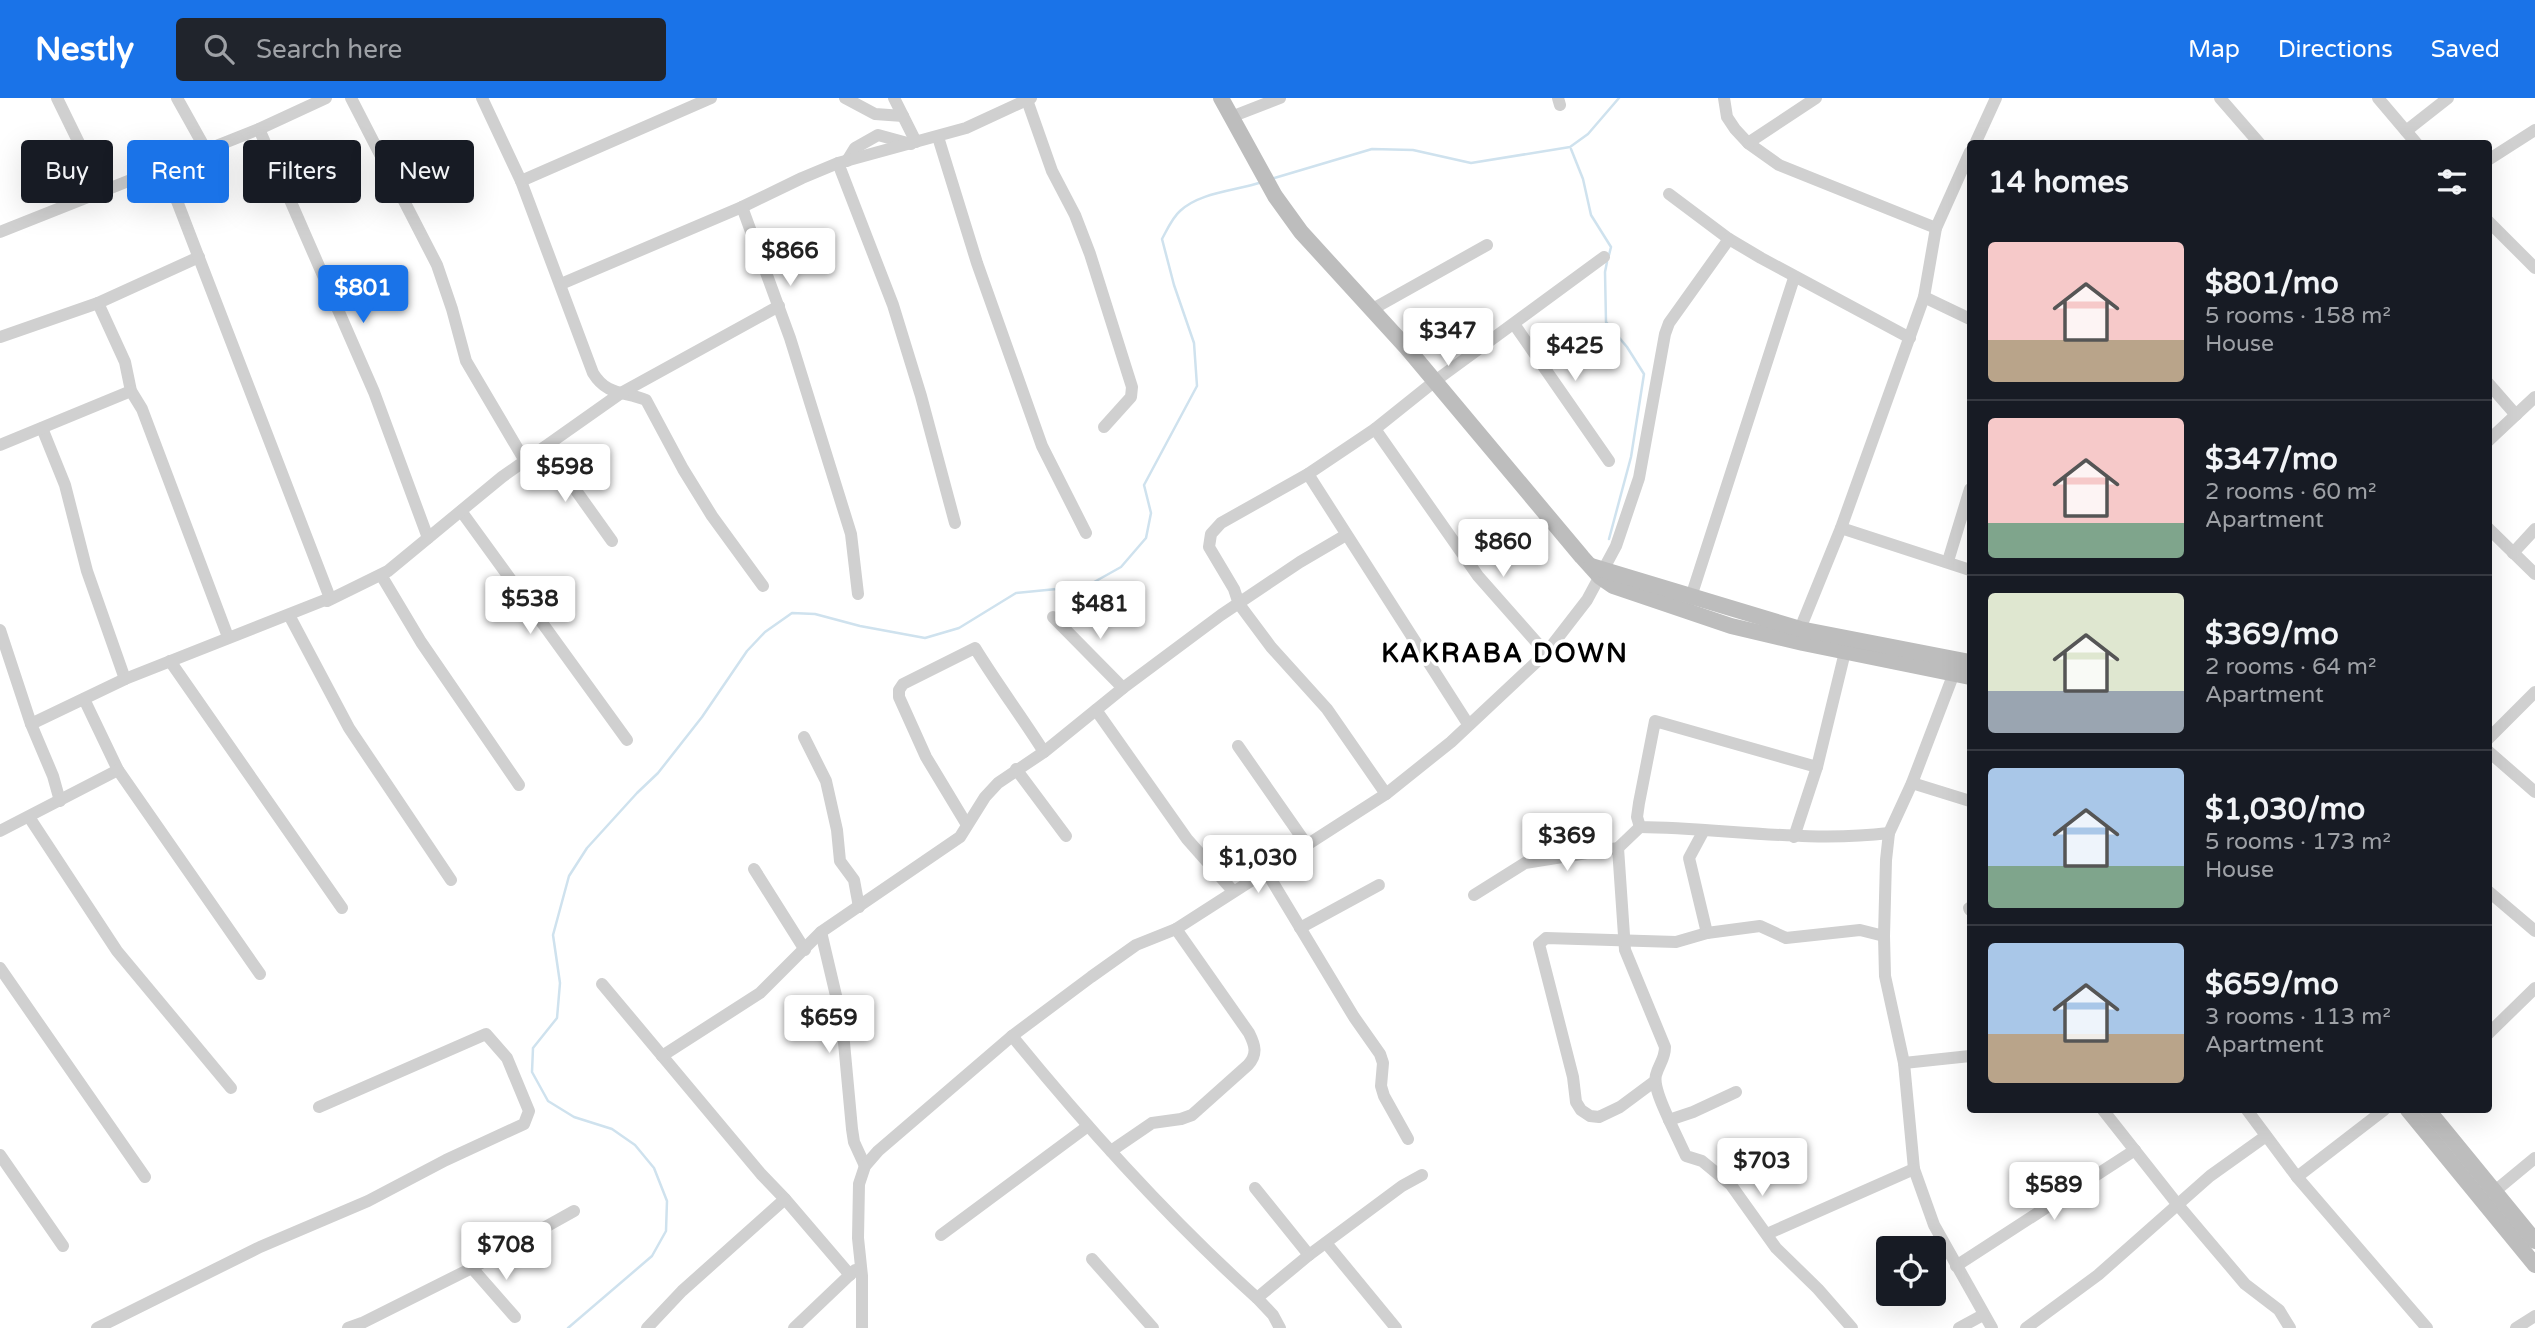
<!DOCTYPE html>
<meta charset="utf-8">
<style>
body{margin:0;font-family:"Varela Round",sans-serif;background:#20242c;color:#f1f3f6;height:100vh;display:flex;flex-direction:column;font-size:26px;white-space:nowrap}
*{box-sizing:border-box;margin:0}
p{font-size:23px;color:#9ea1a6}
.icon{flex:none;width:38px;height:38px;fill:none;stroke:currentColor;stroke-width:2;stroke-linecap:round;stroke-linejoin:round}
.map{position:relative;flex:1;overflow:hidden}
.details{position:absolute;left:1967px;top:42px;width:525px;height:973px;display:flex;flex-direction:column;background:#171b24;border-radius:7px;box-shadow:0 7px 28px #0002}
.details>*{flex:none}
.banner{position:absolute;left:21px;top:42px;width:665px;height:63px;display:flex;gap:14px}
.controls{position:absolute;left:1876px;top:1138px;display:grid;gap:14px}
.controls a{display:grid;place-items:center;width:70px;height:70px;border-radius:7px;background:#171b24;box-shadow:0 7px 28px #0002;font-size:35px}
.price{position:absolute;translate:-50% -60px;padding:0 16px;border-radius:7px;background:#fff;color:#222;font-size:23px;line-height:46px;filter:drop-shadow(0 2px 4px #0008)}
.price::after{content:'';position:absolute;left:50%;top:42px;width:21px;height:16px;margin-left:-10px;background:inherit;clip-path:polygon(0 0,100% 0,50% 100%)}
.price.selected{background:#1a73e8;color:#fff}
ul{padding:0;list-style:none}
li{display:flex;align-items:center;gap:21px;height:175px;padding:0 21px}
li+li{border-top:2px solid #363941}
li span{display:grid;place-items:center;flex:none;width:196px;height:140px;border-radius:7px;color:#555}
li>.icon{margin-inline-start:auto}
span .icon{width:84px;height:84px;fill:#fffc;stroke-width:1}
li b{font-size:30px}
h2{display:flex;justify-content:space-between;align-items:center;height:84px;padding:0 21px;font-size:30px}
.chip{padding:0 24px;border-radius:7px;background:#171b24;box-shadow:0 7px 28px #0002;font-size:24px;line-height:63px}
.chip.selected{background:#1a73e8;color:#fff}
header{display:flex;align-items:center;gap:42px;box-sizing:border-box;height:98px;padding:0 35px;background:#1a73e8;color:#fff}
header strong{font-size:33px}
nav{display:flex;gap:38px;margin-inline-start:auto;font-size:24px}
.search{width:490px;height:63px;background:#20242c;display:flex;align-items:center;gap:18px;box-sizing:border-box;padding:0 24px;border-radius:7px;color:#9ea1a6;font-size:26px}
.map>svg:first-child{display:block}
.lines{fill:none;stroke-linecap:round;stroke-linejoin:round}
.stream{stroke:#cfe2ee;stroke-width:2.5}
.street{stroke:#d0d0d0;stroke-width:12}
.secondary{stroke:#bdbdbd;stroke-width:16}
.labels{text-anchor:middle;stroke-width:7;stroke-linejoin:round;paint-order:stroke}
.district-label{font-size:26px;font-weight:bold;letter-spacing:2px;fill:#000;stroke:#fff}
</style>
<header>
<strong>Nestly</strong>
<div class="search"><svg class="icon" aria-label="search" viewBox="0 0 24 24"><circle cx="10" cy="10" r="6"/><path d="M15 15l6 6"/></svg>Search here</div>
<nav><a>Map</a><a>Directions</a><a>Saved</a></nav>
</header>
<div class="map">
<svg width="2535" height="1230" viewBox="0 0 2535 1230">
<rect width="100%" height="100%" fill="#fff"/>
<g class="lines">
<!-- stream -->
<g class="stream">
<polyline points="1571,51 1583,81 1591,117 1611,149 1609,157"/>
<polyline points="1271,81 1372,51 1413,52 1471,65 1570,49 1588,36 1619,0"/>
<polyline points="1607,164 1605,174 1606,224 1627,249 1644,276 1631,359 1609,441"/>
<path d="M568,1230L652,1158L666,1133L667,1103L654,1070L635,1047L612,1031L574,1019L548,1003L532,974L533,950L557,920L560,885L553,837L569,778L587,750L637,695L658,675L702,619L747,553L765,534L792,515L815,516L860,528L925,540L959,530L1016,495L1087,488L1121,469L1146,440L1151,415L1144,387L1197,288L1194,245L1174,187L1162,141C1167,132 1172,120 1180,113C1200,94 1236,93 1262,84"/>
</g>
<!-- street -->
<g class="street">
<polyline points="57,0 102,92"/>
<polyline points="177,0 206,52"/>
<polyline points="351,0 437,167 452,211 466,263 525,363"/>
<path d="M482,0L521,83L593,275C607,298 624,293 646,302L683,371L712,418L763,488"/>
<polyline points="845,0 875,16 903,18"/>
<polyline points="894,0 916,44"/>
<polyline points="1558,0 1560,7"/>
<polyline points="1724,0 1727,19 1735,31 1748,45 1779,67 1936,130"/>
<polyline points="2220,0 2260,46"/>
<polyline points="2378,0 2417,46"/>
<polyline points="1027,2 1052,73 1075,117 1090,156 1132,289 1131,299 1104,329"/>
<polyline points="1231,19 1280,0"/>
<polyline points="259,31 374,294 428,440"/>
<polyline points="2406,33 2448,0"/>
<polyline points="938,39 977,165 1042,348 1086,435"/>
<polyline points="1748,45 1816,0"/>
<polyline points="1975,46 1996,0"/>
<polyline points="2488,62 2535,32"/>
<polyline points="847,63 855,50 878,37 911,46"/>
<polyline points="838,65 893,207 921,298 955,425"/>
<polyline points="521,83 711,0"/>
<polyline points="1669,96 1729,141 1761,160 1910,240"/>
<polyline points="742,109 802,80 838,65 966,30 1031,0"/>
<polyline points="2488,123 2535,170"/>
<polyline points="0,134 259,31 326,0"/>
<polyline points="561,186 742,109 790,240 851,436 858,496"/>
<polyline points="1924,199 1970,221"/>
<polyline points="98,205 125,264 131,293 142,311 228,539"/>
<polyline points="1371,212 1487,147"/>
<polyline points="1514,226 1609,363"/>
<polyline points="0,239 98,205 199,159"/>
<polyline points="2488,285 2516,317"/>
<polyline points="42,330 65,387 87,473 125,581"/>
<polyline points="1375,331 1478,478 1546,555"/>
<polyline points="2488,343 2535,299"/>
<polyline points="0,347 131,293"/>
<polyline points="545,349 612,443"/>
<polyline points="1308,376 1468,626"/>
<polyline points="461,413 627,642"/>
<polyline points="1841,430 1970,472"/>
<polyline points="2488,430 2535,476"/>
<polyline points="2513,455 2535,431"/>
<polyline points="1948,463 1970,391"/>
<polyline points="381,477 421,544 519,687"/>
<polyline points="327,503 388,473 502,379 621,295 779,208"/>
<polyline points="1689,505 1794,180"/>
<polyline points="289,517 349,630 451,782"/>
<polyline points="1053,519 1123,590"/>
<polyline points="1800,531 1841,430 1924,199 1936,130 1970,54"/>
<polyline points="0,532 31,626 53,678 60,703"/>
<polyline points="170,563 342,810"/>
<polyline points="1954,575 1912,685 1889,735 1886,762 1884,838 1885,878 1904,965 1914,1071 1934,1127 1992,1230"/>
<polyline points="84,601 118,672 260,876"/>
<polyline points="1096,612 1187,741 1233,793"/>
<polyline points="31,626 125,581 330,500 177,103 155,72"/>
<polyline points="804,639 826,683 837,732 840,763 854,782 859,809"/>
<polyline points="2488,641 2535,594"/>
<polyline points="1238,648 1307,747"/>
<polyline points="2488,653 2535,694"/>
<path d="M1817,669L1655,623L1639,705L1637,719L1640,729C1723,730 1806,745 1889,735"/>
<polyline points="1016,671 1066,738"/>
<polyline points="1912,685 1970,703"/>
<polyline points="1386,696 1327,611 1271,549 1239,506 1234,491 1209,449 1211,436 1221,425 1308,376 1375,331 1435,283 1604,159"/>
<polyline points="29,719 117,853 231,990"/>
<path d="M967,727L926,659L899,599V592L903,586L975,550C997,586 1022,619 1044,654"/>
<polyline points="0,733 118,672"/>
<polyline points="1703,734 1689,760 1707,835"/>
<polyline points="1794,739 1817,669 1845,554"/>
<path d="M1618,750L1625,852L1665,949C1665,961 1659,966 1656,977C1653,989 1664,1010 1669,1022"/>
<polyline points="754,771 805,852"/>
<polyline points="1266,773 1354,919 1380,956 1383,965 1381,988 1384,998 1408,1041"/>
<polyline points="2488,793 2535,833"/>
<polyline points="1474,797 1525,765 1618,750 1640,729"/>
<polyline points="1969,810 1970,812"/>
<polyline points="1300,830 1379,787"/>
<polyline points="821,834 842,923 852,1031 854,1044 865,1068"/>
<polyline points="0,870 145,1079"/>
<polyline points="602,886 761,1076 785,1101 850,1177"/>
<polyline points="2488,936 2535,890"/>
<path d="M1012,938C1087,1030 1168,1120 1257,1200"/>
<polyline points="662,958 760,895 821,834 960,739 985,699 998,685 1044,654 1123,590 1221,517 1300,464 1346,437"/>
<polyline points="1904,965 1970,958"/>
<polyline points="1655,983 1620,1009 1599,1019 1590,1018 1581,1012 1576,1004 1573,979 1539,846 1546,840 1676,844 1707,835 1760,828 1786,840 1860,832 1884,838"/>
<polyline points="1736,994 1693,1014 1669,1022 1686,1058 1702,1063 1731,1087 1776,1150 1818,1191 1852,1230"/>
<polyline points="2103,1012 2178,1107 2245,1186 2279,1212 2290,1230"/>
<polyline points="2247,1012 2297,1079 2427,1230"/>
<path d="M1111,1053L1152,1025L1181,1021L1192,1017L1248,967C1258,956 1255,947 1249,935L1176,831"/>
<polyline points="0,1057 63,1148"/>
<polyline points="2297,1079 2384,1012"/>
<polyline points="1255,1090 1309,1157"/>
<polyline points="2495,1093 2535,1060"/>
<polyline points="1767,1136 1914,1071"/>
<polyline points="941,1137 1088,1028"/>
<polyline points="1326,1145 1396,1230"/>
<polyline points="1092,1161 1153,1230"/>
<polyline points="1956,1168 2135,1052"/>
<polyline points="472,1170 515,1219"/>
<polyline points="97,1230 260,1149 368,1103 446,1062 524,1026 529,1013 507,960 486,936 319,1009"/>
<polyline points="348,1230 362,1225 472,1170 574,1113"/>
<polyline points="647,1230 682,1193 785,1101"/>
<polyline points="794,1230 855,1172"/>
<polyline points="862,1230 862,1178 858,1140 859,1086 865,1068 878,1053 1012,938 1091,879 1136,847 1176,831 1386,696 1451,644 1546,555 1587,502 1616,448 1639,380 1665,236 1669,225 1729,141"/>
<polyline points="1280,1230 1273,1217 1257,1200 1309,1157 1402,1088 1422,1077"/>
<polyline points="1959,1230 1983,1217"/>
<polyline points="2026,1230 2098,1177 2210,1078 2266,1038"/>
<polyline points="2516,1230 2535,1218"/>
</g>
<!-- secondary -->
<g class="secondary">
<polyline points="1221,0 1275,98 1301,134 1407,250 1582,459 1600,479 1613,488 1731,528 1803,545 1970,579"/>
<polyline points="1591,468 1800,531 1970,564"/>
<polyline points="2408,1012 2535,1167"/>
<polyline points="2428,1012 2535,1143"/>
</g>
</g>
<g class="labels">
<!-- district labels -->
<g class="district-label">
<text x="1505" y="564">KAKRABA DOWN</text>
</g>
</g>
</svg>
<div class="controls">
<a><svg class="icon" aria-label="locate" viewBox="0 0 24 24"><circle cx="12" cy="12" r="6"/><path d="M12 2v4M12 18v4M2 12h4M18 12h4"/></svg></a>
</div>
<b class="price" style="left:790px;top:190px">$866</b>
<b class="price selected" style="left:363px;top:227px">$801</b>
<b class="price" style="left:1448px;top:270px">$347</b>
<b class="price" style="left:1575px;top:285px">$425</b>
<b class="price" style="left:565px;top:406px">$598</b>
<b class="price" style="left:1503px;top:481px">$860</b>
<b class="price" style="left:530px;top:538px">$538</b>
<b class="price" style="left:1100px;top:543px">$481</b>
<b class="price" style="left:1567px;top:775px">$369</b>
<b class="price" style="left:1258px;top:797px">$1,030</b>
<b class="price" style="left:829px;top:957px">$659</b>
<b class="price" style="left:1762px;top:1100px">$703</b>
<b class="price" style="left:2054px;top:1124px">$589</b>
<b class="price" style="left:506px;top:1184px">$708</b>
<div class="banner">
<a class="chip">Buy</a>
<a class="chip selected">Rent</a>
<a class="chip">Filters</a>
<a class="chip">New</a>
</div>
<section class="details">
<h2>14 homes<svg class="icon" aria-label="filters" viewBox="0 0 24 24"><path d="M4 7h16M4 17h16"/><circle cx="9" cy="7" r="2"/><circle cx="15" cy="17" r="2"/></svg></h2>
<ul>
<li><span style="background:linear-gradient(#f6c9c9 70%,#b9a48a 0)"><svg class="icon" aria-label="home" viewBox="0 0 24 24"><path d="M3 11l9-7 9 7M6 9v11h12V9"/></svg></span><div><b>$801/mo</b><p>5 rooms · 158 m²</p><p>House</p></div></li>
<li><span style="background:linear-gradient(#f6c9c9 75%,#7fa58c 0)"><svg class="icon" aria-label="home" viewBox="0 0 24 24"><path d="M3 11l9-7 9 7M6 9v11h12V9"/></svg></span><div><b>$347/mo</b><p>2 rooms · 60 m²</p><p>Apartment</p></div></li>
<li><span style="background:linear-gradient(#dfe7d0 70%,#9aa5b1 0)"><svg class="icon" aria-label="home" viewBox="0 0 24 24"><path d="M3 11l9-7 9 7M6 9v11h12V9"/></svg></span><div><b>$369/mo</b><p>2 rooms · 64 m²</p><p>Apartment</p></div></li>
<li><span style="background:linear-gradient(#a9c7e8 70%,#7fa58c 0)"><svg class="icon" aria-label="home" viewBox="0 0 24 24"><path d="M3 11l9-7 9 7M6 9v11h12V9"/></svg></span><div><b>$1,030/mo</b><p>5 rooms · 173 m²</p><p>House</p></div></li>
<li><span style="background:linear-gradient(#a9c7e8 65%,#b9a48a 0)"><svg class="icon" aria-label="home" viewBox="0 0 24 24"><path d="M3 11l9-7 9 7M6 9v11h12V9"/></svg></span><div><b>$659/mo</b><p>3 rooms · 113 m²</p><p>Apartment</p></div></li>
</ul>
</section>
</div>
